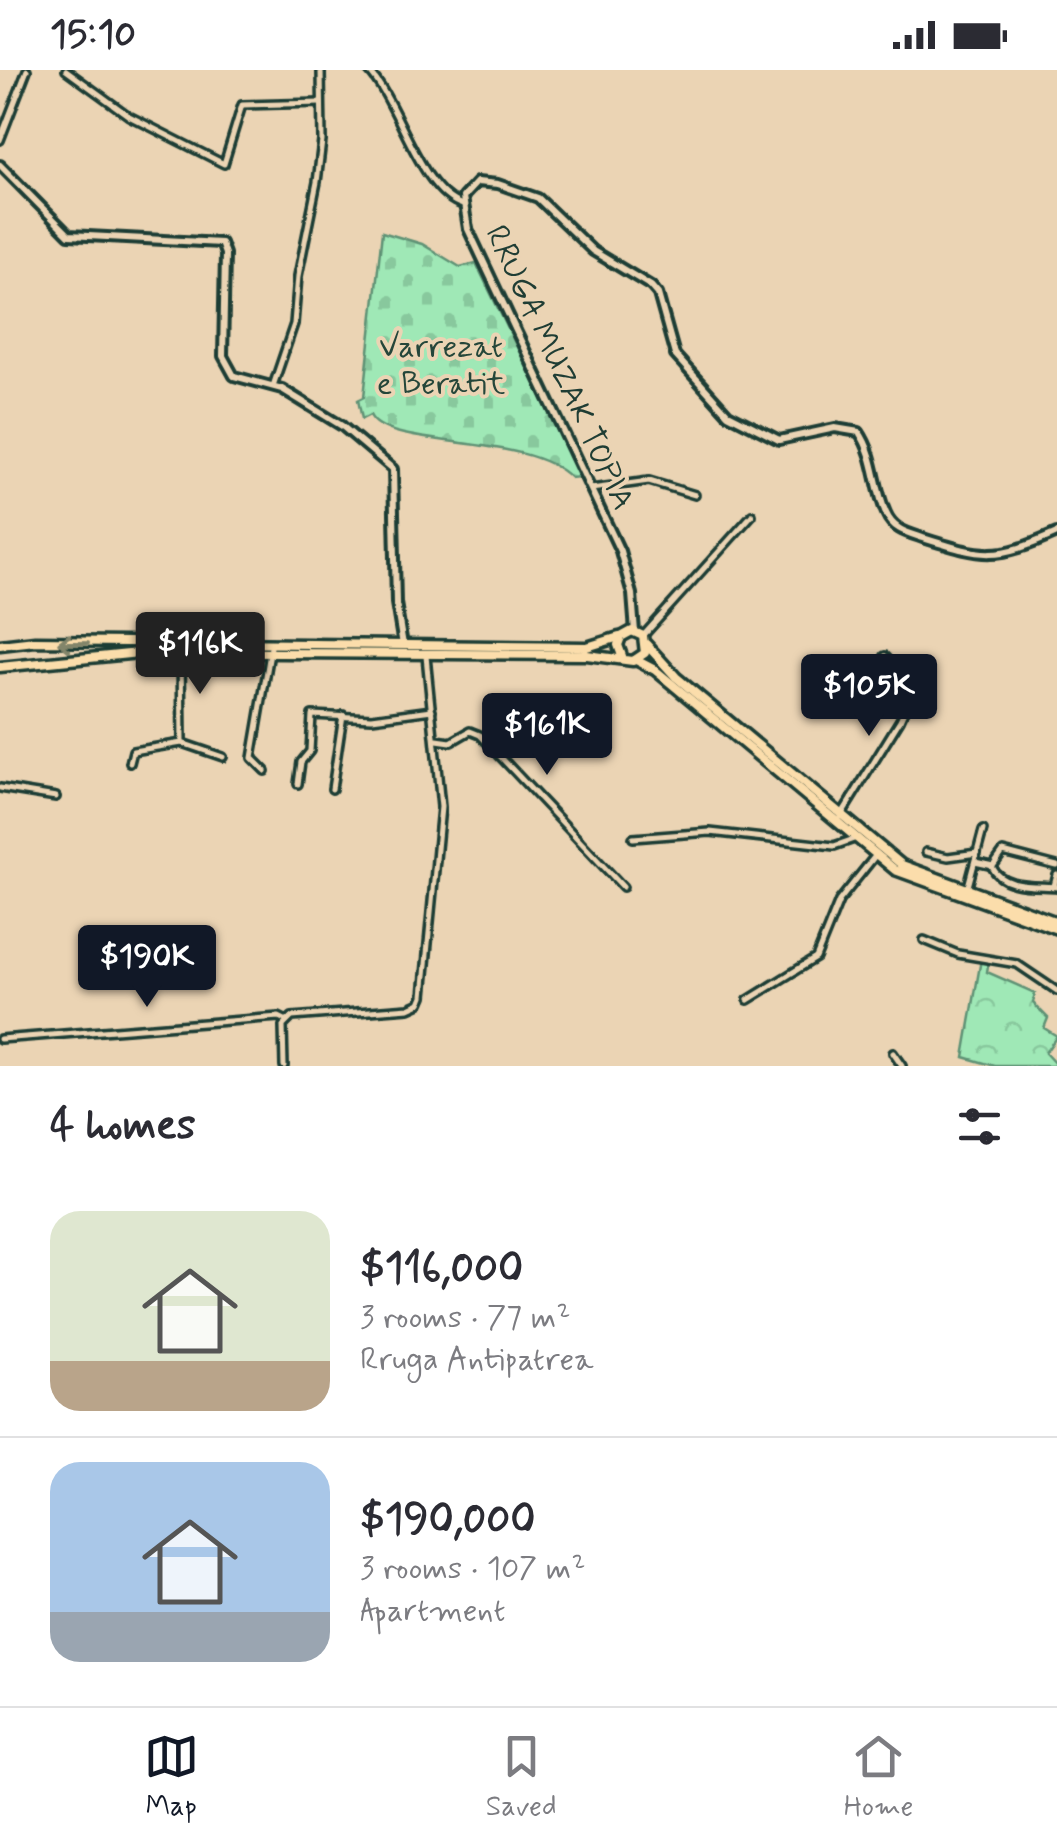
<!DOCTYPE html>
<meta charset="utf-8">
<style>
body{margin:0;font-family:Mynerve,sans-serif;background:#f7f7f7;color:#2b2b33;height:100vh;display:flex;flex-direction:column;font-size:38px;white-space:nowrap}
*{box-sizing:border-box;margin:0}
p{font-size:32px;color:#7c7c81}
.icon{flex:none;width:55px;height:55px;fill:none;stroke:currentColor;stroke-width:2;stroke-linecap:round;stroke-linejoin:round}
.map{position:relative;height:996px;overflow:hidden}
.drawer{display:flex;flex-direction:column;background:#fff;flex:1}
.drawer>*{flex:none}
.price{position:absolute;translate:-50% -85px;padding:0 22px;border-radius:10px;background:#111827;color:#fff;font-size:32px;line-height:65px;filter:drop-shadow(0 2px 5px #0008)}
.price::after{content:'';position:absolute;left:50%;top:60px;width:30px;height:22px;margin-left:-15px;background:inherit;clip-path:polygon(0 0,100% 0,50% 100%)}
.price.current{background:#222;color:#fff}
ul{padding:0;list-style:none}
li{display:flex;align-items:center;gap:30px;height:250px;padding:0 50px}
li+li{border-top:2px solid #e1e1e2}
li span{display:grid;place-items:center;flex:none;width:280px;height:200px;border-radius:30px;color:#555}
li>.icon{margin-inline-start:auto}
span .icon{width:120px;height:120px;fill:#fffc;stroke-width:1}
li b{font-size:42px}
h2{display:flex;justify-content:space-between;align-items:center;height:120px;padding:0 50px;font-size:42px}
.status{display:flex;justify-content:space-between;align-items:center;height:70px;padding:0 50px;background:#fff;direction:ltr}
.status svg{height:28px;fill:currentColor}
.menu{display:flex;justify-content:space-around;align-items:center;height:140px;border-top:2px solid #e1e1e2;background:#fff;font-size:28px;color:#7c7c81}
.menu a{display:grid;justify-items:center;gap:5px}
.menu .current{color:#111827}
.map>svg:first-child{display:block}
.forest{fill:url(#forest-crowns);stroke:#5f9275;stroke-width:2.5}
.cemetery{fill:url(#cemetery-stones);stroke:#5f9275;stroke-width:2.5}
.lines{fill:none;stroke-linecap:round;stroke-linejoin:round}
.minor-casing{stroke:#1f3d34;stroke-width:12}
.tertiary-casing{stroke:#1f3d34;stroke-width:14}
.primary-casing{stroke:#1f3d34;stroke-width:15}
.minor{stroke:#ebd4b4;stroke-width:5}
.tertiary{stroke:#ebd4b4;stroke-width:6}
.primary{stroke:#fbddab;stroke-width:8}
.oneway{stroke:#82856a}
.labels{text-anchor:middle;stroke-width:8;stroke-linejoin:round;paint-order:stroke}
.park-label{font-size:32px;fill:#25463a;stroke:#ebd4b4}
.street-label{font-size:32px;fill:#1f3d34;stroke:#ebd4b4}
</style>
<div class="status"><b>15:10</b><svg viewBox="0 0 49 12"><path d="M0 12V9h3v3zM5 12V6h3v6zM10 12V3h3v9zM15 12V0h3v12zM26 1h20v11H26zM47 4h2v5h-2z"/></svg></div>
<div class="map">
<svg width="1057" height="996" viewBox="0 0 1057 996">
<defs>
<pattern id="forest-crowns" width="20" height="18" patternUnits="userSpaceOnUse" patternTransform="scale(2.5)"><rect width="20" height="18" fill="#9fe8b6"/><path d="M2 6a3 3 0 1 1 6 0M12 15a3 3 0 1 1 6 0" fill="none" stroke="#88c89d"/></pattern>
<pattern id="cemetery-stones" width="16" height="16" patternUnits="userSpaceOnUse" patternTransform="scale(2.5)"><rect width="16" height="16" fill="#9fe8b6"/><path d="M2 7V4a2 2 0 0 1 4 0v3zM10 15v-3a2 2 0 0 1 4 0v3z" fill="#88c89d"/></pattern>
</defs>
<rect width="100%" height="100%" fill="#ebd4b4"/>
<filter id="ink" filterUnits="userSpaceOnUse"><feTurbulence type="fractalNoise" baseFrequency=".01" numOctaves="2"/><feDisplacementMap in="SourceGraphic" scale="20" xChannelSelector="R" yChannelSelector="G"/><feConvolveMatrix kernelMatrix="1 2 1 2 8 2 1 2 1" color-interpolation-filters="sRGB"/></filter>
<g filter="url(#ink)">
<!-- forest -->
<polygon class="forest" points="981,889 989,889 987,902 1035,923 1033,933 1048,948 1044,958 1057,966 1045,983 1057,996 995,996 964,987"/>
<!-- cemetery -->
<path class="cemetery" d="M382,162L422,174L460,197L476,193L580,407L571,408C527,362 386,381 370,345L362,349L358,330L364,327Z"/>
<g class="lines">
<defs>
<g id="minor">
<polyline points="66,0 129,46 224,94 242,35 321,33"/>
<path d="M368,0C399,32 420,123 463,135"/>
<polyline points="0,70 27,0"/>
<polyline points="273,316 294,254 298,206 317,112 322,71 321,0"/>
<polyline points="591,419 649,411 695,425"/>
<polyline points="643,566 752,445"/>
<polyline points="181,582 182,673"/>
<polyline points="437,670 451,672 470,661 480,665 623,817"/>
<polyline points="130,693 133,681 182,673 223,687"/>
<polyline points="265,701 252,688 271,577"/>
<polyline points="298,714 301,692 310,681 312,645 372,648 432,640"/>
<polyline points="0,718 56,727"/>
<polyline points="332,719 343,645"/>
<polyline points="840,747 900,650 919,608 918,603 895,597 885,586"/>
<polyline points="633,768 710,762 834,776 854,769"/>
<polyline points="926,782 948,787 977,783"/>
<polyline points="975,792 993,796 1003,782 1057,796"/>
<path d="M992,797C1004,820 1036,815 1057,817"/>
<polyline points="1054,816 1057,805"/>
<polyline points="967,820 983,760"/>
<polyline points="924,870 958,884 1017,894 1057,921"/>
<polyline points="748,930 816,888 839,831 875,786"/>
<polyline points="0,969 279,947 287,951"/>
<polyline points="893,983 902,996"/>
<polyline points="284,996 283,956 292,947 409,938 420,933 423,926 441,737 426,586"/>
</g>
<g id="tertiary">
<polyline points="0,95 69,165 221,173 225,184 223,286 234,306 282,319 342,356 393,399 396,533 403,575"/>
<path d="M635,562L632,524L620,481L468,159L463,127L477,112L498,114L538,128L593,181L651,216L658,224L675,285L728,344L779,370L835,358L859,362C876,387 874,417 886,443C893,460 908,463 923,468C985,487 995,491 1057,463"/>
</g>
<g id="primary">
<polyline points="646,574 676,607 902,795 1057,852"/>
<polyline points="0,575 35,571 587,577 619,567"/>
<polyline points="636,590 655,600 895,800 1057,859"/>
<polyline points="0,597 149,582 587,585 633,591 645,583 643,566 632,561 621,567 618,575 622,586"/>
</g>
</defs>
<!-- minor casing -->
<use href="#minor" class="minor-casing"/>
<!-- tertiary casing -->
<use href="#tertiary" class="tertiary-casing"/>
<!-- primary casing -->
<use href="#primary" class="primary-casing"/>
<!-- minor -->
<use href="#minor" class="minor"/>
<!-- tertiary -->
<use href="#tertiary" class="tertiary"/>
<!-- primary -->
<use href="#primary" class="primary"/>
</g>
<!-- one-way arrows -->
<defs><path id="oneway-shaft" d="M-6 0H5M1.5-3L5.5 0L1.5 3" fill="none" stroke-width="1.6" stroke-linecap="round" stroke-linejoin="round" transform="scale(2.5)"/></defs>
<use class="oneway" href="#oneway-shaft" transform="translate(73 573) rotate(-179)"/>
</g>
<g class="labels">
<!-- park labels -->
<g class="park-label">
<text x="441" y="286">Varrezat<tspan x="441" dy="37">e Beratit</tspan></text>
</g>
<!-- street labels -->
<g class="street-label">
<text transform="translate(561 297) rotate(65)" y="11">RRUGA MUZAK TOPIA</text>
</g>
</g>
</svg>
<b class="price current" style="left:200px;top:627px">$116K</b>
<b class="price" style="left:869px;top:669px">$105K</b>
<b class="price" style="left:547px;top:708px">$161K</b>
<b class="price" style="left:147px;top:940px">$190K</b>
</div>
<section class="drawer">
<h2>4 homes<svg class="icon" aria-label="filters" viewBox="0 0 24 24"><path d="M4 7h16M4 17h16"/><circle cx="9" cy="7" r="2"/><circle cx="15" cy="17" r="2"/></svg></h2>
<ul>
<li><span style="background:linear-gradient(#dfe7d0 75%,#b9a48a 0)"><svg class="icon" aria-label="home" viewBox="0 0 24 24"><path d="M3 11l9-7 9 7M6 9v11h12V9"/></svg></span><div><b>$116,000</b><p>3 rooms · 77 m²</p><p>Rruga Antipatrea</p></div></li>
<li><span style="background:linear-gradient(#a9c7e8 75%,#9aa5b1 0)"><svg class="icon" aria-label="home" viewBox="0 0 24 24"><path d="M3 11l9-7 9 7M6 9v11h12V9"/></svg></span><div><b>$190,000</b><p>3 rooms · 107 m²</p><p>Apartment</p></div></li>
</ul>
</section>
<nav class="menu">
<a class="current"><svg class="icon" aria-label="map" viewBox="0 0 24 24"><path d="M3 6l6-2 6 2 6-2v14l-6 2-6-2-6 2zM9 4v14M15 6v14"/></svg>Map</a>
<a><svg class="icon" aria-label="saved" viewBox="0 0 24 24"><path d="M7 4h10v16l-5-4-5 4z"/></svg>Saved</a>
<a><svg class="icon" aria-label="home" viewBox="0 0 24 24"><path d="M3 11l9-7 9 7M6 9v11h12V9"/></svg>Home</a>
</nav>
